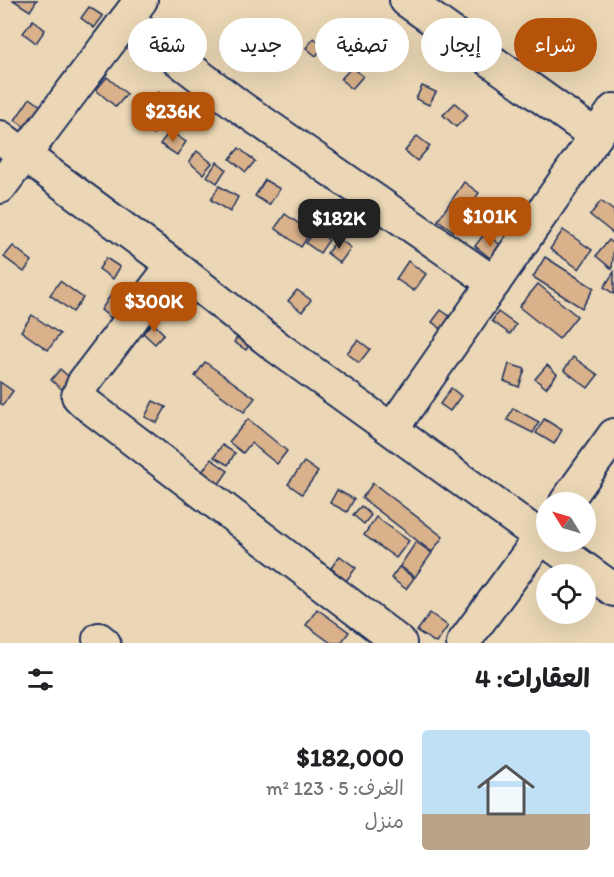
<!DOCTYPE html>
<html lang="ar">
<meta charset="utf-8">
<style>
body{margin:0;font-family:Itim,"Playpen Sans Arabic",sans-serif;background:#f2f2f2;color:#202124;direction:rtl;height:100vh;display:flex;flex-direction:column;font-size:22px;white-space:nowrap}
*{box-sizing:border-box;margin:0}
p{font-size:20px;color:#757577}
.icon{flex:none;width:33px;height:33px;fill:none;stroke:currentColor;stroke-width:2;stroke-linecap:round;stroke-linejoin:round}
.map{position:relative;height:643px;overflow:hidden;direction:ltr}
.sheet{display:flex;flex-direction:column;background:#fff;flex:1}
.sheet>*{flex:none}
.guide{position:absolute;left:18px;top:18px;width:579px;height:54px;direction:rtl;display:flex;gap:12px}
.needle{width:39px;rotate:307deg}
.fabs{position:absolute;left:536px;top:492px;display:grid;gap:12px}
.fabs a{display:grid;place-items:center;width:60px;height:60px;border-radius:50%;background:#fff;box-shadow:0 6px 24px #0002;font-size:30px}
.price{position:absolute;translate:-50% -51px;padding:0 14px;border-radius:12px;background:#b45309;color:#fff;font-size:20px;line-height:39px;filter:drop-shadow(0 2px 3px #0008)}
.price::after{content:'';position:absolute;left:50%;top:36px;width:18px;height:14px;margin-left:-9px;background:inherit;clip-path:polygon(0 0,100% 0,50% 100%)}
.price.active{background:#222;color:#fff}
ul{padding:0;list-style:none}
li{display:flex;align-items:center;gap:18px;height:150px;padding:0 24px}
li span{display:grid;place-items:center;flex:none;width:168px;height:120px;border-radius:6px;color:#555}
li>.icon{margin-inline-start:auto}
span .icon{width:72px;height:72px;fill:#fffc;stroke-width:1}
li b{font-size:26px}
h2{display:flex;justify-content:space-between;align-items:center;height:72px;padding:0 24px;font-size:26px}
.chip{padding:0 21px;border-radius:27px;background:#fff;box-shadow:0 6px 24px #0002;font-size:21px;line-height:54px}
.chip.active{background:#b45309;color:#fff}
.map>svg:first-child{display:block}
.building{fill:#d9b18a;stroke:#1b2f5e;stroke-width:1.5}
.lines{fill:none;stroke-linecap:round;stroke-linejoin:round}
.minor-casing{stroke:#1b2f5e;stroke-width:36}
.minor{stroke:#ebd7b5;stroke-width:32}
</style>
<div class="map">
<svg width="614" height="643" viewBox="0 0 614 643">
<rect width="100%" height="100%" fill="#ebd7b5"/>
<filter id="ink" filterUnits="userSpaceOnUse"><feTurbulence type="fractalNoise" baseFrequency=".0167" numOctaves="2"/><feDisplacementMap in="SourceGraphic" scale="12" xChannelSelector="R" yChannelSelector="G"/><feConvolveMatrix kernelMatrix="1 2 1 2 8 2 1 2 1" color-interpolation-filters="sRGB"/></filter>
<g filter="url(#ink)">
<!-- building -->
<g class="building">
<polygon points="13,0 37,0 30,11"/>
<polygon points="89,7 103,16 94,28 81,18"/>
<polygon points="33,20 45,30 36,43 23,33"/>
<polygon points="314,38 324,46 316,56 306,48"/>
<polygon points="352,67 363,76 352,89 341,79"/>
<polygon points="107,77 127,94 116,107 96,90"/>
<polygon points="422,86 436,92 429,105 416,99"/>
<polygon points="193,91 205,105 195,113 183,100"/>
<polygon points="158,92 175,103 153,134 137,123"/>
<polygon points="30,98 45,109 30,131 15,120"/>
<polygon points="455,103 468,115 456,127 443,115"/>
<polygon points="170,131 186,142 177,155 160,144"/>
<polygon points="417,136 430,146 417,161 405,151"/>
<polygon points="239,148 255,161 246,172 230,159"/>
<polygon points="197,151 212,163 203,174 189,162"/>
<polygon points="217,162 226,169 217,183 207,176"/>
<polygon points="265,180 280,189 269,205 255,196"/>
<polygon points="464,182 479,193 453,231 438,220"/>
<polygon points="219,186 238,197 230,212 211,200"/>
<polygon points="601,201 614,211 614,234 590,215"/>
<polygon points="285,214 311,232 301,247 275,228"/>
<polygon points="316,230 329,240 320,253 306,243"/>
<polygon points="563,230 592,250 579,269 550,249"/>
<polygon points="485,233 506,249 495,262 475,246"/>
<polygon points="338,238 351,248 340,263 327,253"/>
<polygon points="609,240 614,244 612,269 596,256"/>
<polygon points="13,246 32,261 24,272 4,257"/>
<polygon points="545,257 594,288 582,308 533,277"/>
<polygon points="106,258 120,267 113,279 99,269"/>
<polygon points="408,261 426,274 414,291 396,279"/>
<polygon points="614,272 614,294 604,287"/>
<polygon points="60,281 83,298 73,312 50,295"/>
<polygon points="538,284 577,316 559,339 519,307"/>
<polygon points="297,290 311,300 302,312 288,301"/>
<polygon points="110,296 125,306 115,321 101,310"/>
<polygon points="441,310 452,318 443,330 432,322"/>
<polygon points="498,312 516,325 510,334 492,321"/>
<polygon points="32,315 60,334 48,350 21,331"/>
<polygon points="153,323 164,334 155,344 143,333"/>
<polygon points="243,328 255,336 246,350 234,342"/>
<polygon points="358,340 370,349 359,363 347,353"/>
<polygon points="573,357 598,375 588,388 564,370"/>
<polygon points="205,362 255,398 244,412 195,376"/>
<polygon points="509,364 525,369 519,387 504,381"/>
<polygon points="547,365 557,374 546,388 535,379"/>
<polygon points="60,369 74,381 65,392 51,380"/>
<polygon points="0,382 13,391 3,405 0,403"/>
<polygon points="451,388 461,396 450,411 440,404"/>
<polygon points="153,401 166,407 157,423 145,417"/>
<polygon points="513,408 539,422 533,433 507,420"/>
<polygon points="248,419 287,451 277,464 251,443 243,453 229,442"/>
<polygon points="544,419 562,430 554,444 536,433"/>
<polygon points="222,445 235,453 228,465 214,457"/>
<polygon points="211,459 228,471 219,484 202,472"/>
<polygon points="304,462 318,472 302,494 288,484"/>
<polygon points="373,483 443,537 432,552 362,498"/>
<polygon points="337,490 354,499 347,512 330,503"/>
<polygon points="361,506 371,515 364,524 353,515"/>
<polygon points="376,517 409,541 396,558 364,535"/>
<polygon points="416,542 432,553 415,577 400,566"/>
<polygon points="340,556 356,568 346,581 331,568"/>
<polygon points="399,567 414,578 406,589 391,578"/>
<polygon points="317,609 349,632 341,643 331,643 306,625"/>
<polygon points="430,613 448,626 436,643 417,631"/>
</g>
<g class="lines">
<defs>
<g id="minor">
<polyline points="406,0 596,136"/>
<polyline points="126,20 243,109 494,283"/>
<polyline points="0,137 173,265 277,347 614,590"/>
<polyline points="0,187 141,0"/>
<polyline points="173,265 84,382 78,396 85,403 400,643"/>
<polyline points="392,429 614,110"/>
<polyline points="566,502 614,435"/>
<polyline points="99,639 104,643"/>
<polyline points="463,643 546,530"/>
</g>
</defs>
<!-- minor casing -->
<use href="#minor" class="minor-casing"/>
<!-- minor -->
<use href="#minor" class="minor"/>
</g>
</g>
</svg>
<div class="fabs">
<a><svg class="needle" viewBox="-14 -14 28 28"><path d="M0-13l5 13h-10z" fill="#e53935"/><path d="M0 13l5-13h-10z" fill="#757577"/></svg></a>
<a><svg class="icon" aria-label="locate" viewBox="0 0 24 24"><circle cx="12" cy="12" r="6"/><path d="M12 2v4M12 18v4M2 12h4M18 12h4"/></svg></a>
</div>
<b class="price" style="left:173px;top:143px">$236K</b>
<b class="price" style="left:490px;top:248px">$101K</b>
<b class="price active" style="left:339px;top:250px">$182K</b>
<b class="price" style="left:154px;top:333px">$300K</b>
<div class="guide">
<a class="chip active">شراء</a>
<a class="chip">إيجار</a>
<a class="chip">تصفية</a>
<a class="chip">جديد</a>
<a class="chip">شقة</a>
</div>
</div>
<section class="sheet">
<h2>العقارات: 4<svg class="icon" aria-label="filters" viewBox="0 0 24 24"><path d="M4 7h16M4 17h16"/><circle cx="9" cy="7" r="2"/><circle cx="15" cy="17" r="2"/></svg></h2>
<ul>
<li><span style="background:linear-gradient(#bfe0f5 70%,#b9a48a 0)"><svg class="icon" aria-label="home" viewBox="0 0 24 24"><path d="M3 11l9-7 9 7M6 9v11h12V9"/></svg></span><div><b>$182,000</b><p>الغرف: 5 · 123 m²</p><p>منزل</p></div></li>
</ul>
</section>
